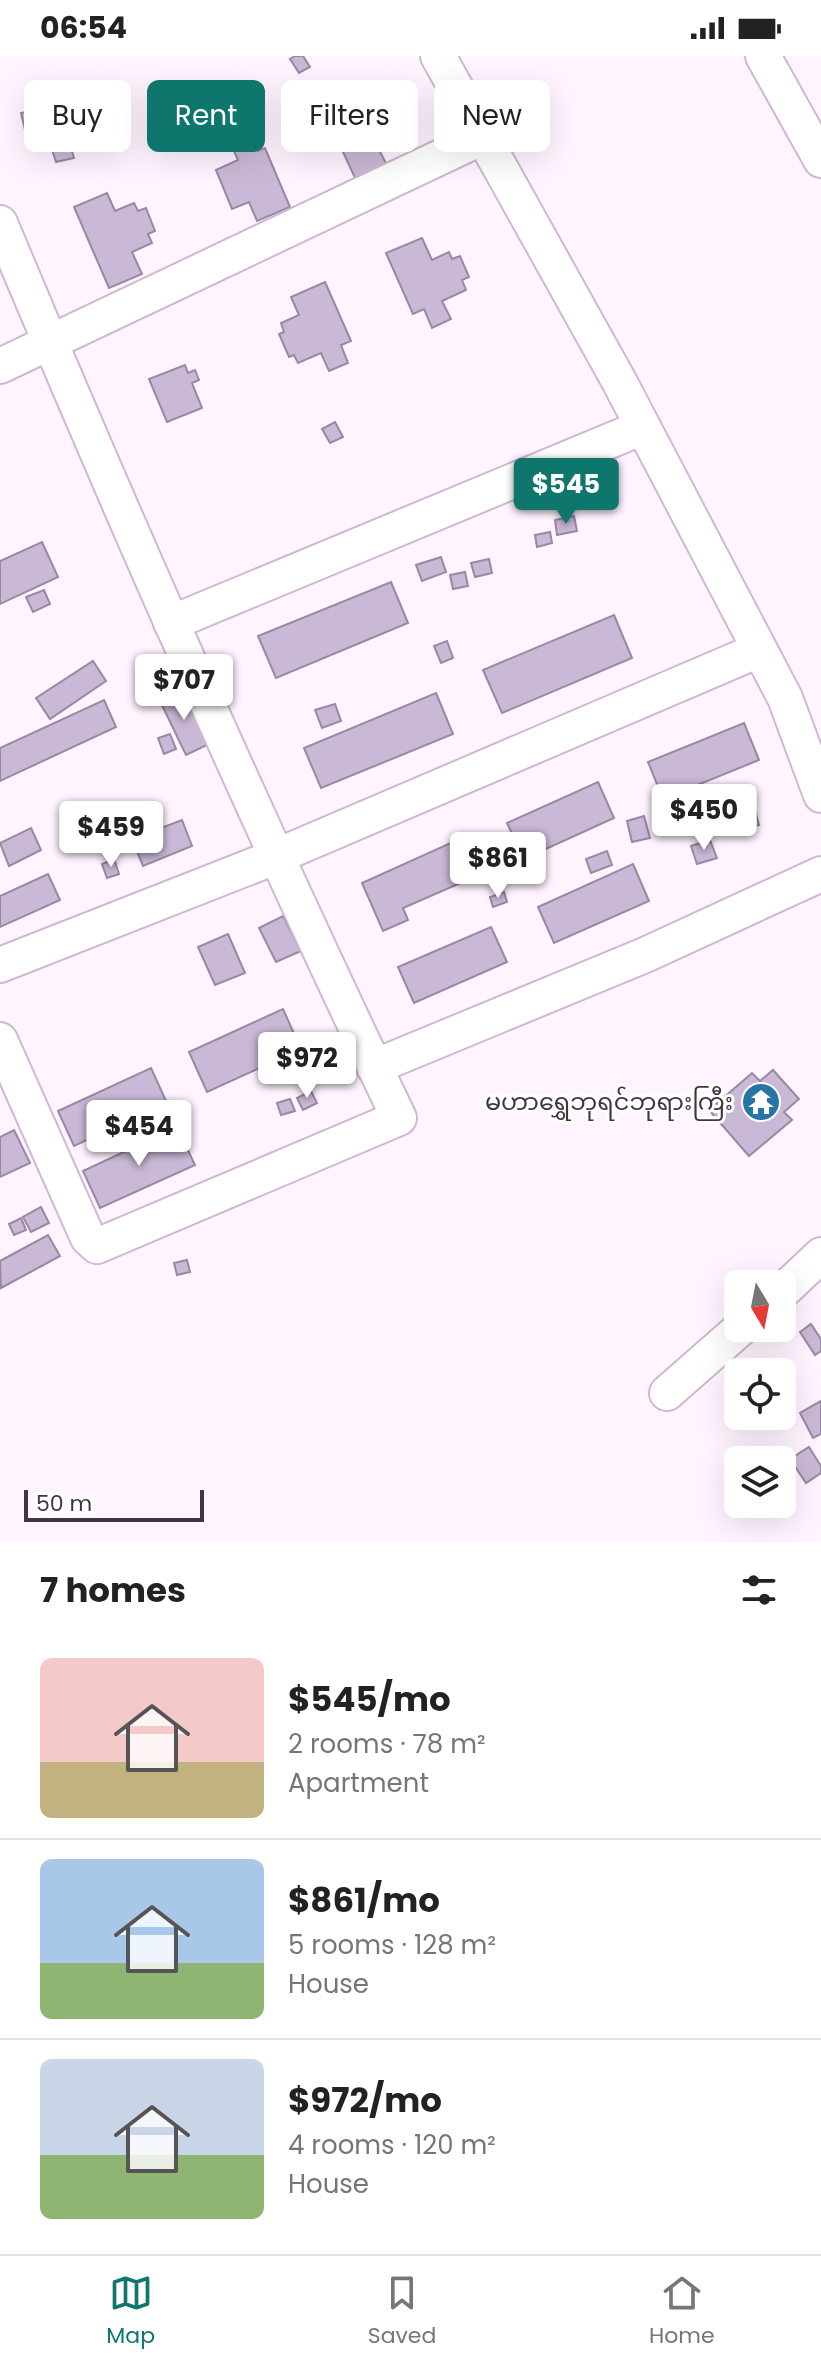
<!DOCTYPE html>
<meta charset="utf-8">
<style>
body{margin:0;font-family:Poppins,"Noto Sans Myanmar",sans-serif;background:#f6f6f6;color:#222;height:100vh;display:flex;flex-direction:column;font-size:30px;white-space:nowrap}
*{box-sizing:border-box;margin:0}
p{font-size:26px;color:#767676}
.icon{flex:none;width:44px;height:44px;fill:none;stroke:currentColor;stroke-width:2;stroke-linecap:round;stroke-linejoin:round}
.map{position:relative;height:1486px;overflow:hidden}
.panel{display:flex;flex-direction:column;background:#fff;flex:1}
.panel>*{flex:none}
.guide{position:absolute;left:24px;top:24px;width:774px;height:72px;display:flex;gap:16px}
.needle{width:52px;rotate:170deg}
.fabs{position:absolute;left:724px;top:1214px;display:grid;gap:16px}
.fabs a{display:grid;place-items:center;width:72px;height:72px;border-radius:12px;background:#fff;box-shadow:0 8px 32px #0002;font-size:40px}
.scale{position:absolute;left:24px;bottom:20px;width:180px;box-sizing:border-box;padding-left:8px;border:4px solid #403640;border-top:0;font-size:22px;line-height:28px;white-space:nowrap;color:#403640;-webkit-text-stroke:6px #fff;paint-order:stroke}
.price{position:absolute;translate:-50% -68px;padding:0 18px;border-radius:8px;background:#fff;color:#222;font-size:26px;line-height:52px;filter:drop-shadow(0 2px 4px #0008)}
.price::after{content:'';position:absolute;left:50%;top:48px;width:24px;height:18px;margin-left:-12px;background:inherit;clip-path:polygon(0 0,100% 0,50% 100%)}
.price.current{background:#0f766e;color:#fff}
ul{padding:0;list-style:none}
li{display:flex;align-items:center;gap:24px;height:200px;padding:0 40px}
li+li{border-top:2px solid #e0e0e0}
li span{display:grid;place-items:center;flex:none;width:224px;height:160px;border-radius:12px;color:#555}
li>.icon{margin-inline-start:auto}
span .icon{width:96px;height:96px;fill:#fffc;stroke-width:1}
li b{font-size:34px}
h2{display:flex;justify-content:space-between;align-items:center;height:96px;padding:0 40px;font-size:34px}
.chip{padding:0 28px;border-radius:12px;background:#fff;box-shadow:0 8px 32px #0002;font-size:28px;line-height:72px}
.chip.current{background:#0f766e;color:#fff}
.status{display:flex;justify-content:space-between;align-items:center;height:56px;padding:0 40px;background:#fff;direction:ltr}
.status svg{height:22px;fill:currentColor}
.tabs{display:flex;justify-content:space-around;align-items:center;height:112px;border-top:2px solid #e0e0e0;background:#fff;font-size:22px;color:#767676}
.tabs a{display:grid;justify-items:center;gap:4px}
.tabs .current{color:#0f766e}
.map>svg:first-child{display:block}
.building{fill:#cab9d6;stroke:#9988a4;stroke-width:2}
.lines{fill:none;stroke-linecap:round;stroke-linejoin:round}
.minor-casing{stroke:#d1b7d1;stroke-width:38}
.minor{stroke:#fff;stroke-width:34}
.labels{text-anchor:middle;stroke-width:6;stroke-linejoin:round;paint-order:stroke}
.poi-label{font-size:24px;fill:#403640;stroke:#fff;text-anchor:end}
</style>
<div class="status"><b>06:54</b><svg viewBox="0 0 49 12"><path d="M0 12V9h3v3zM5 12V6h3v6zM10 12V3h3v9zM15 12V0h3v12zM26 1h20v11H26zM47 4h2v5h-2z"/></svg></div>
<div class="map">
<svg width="821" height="1486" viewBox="0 0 821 1486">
<rect width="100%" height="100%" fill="#fff4ff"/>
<!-- building -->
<g class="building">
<polygon points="295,0 303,0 310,11 299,17 290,3"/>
<polygon points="376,42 380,52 391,47 401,67 390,72 394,81 377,90 387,109 356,124 328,64"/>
<polygon points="56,43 63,74 27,82 21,57 31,55 29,49"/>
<polygon points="250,76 258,95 265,92 290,151 257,165 249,146 232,153 216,114 238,104 229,84"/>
<polygon points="67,79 74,102 56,106 49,84"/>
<polygon points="107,137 115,155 134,147 138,155 146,152 155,175 148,178 152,187 132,196 142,218 109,232 74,151"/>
<polygon points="422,182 432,204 449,196 452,203 460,200 469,221 462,224 466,234 442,245 451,263 432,272 424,253 413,258 386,197"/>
<polygon points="325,226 351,285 341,289 348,307 329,315 321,297 298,307 294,299 289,301 279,278 284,276 281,267 299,259 291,241"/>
<polygon points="185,309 188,317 195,314 199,324 192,327 202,352 167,366 149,323"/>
<polygon points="335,366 343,381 330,387 322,373"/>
<polygon points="574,460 577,475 557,479 555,464"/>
<polygon points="550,476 552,487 537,491 535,479"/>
<polygon points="42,486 58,521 0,548 0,505"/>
<polygon points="441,501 446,516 422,525 416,509"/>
<polygon points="489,503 492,517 475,521 471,507"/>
<polygon points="465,516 468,530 453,533 450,519"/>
<polygon points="391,526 408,567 276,622 258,580"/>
<polygon points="44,534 50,548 33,556 26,541"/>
<polygon points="614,559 632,602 502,657 483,614"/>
<polygon points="447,585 453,602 441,607 434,590"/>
<polygon points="93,605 106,625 50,663 36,642"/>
<polygon points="183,634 209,688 186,699 160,645"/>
<polygon points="436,637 453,678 321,732 304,692"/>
<polygon points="104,644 116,671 0,725 0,692"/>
<polygon points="335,648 341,665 322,672 315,654"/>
<polygon points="744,667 759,704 663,743 648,706"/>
<polygon points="170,678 176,693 164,698 158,682"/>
<polygon points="598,726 614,762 524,803 507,767"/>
<polygon points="754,750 759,769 743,773 738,754"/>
<polygon points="644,760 650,782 632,786 627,765"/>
<polygon points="182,764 192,790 143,810 132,783"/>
<polygon points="31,772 41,794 9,810 0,787"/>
<polygon points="710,784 717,802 697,808 691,790"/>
<polygon points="455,785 472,822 403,852 408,864 383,875 362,827"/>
<polygon points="607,795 612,809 591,817 586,803"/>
<polygon points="114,803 119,818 107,822 102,808"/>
<polygon points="633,808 649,845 554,887 538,851"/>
<polygon points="48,818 60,844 0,871 0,840"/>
<polygon points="504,836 507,846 493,851 490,841"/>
<polygon points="283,860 301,895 276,906 259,872"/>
<polygon points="491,871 507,906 414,947 398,911"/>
<polygon points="228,878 245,917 215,929 198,891"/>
<polygon points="283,953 301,993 207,1036 189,996"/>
<polygon points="151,1012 167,1047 74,1090 58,1055"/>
<polygon points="773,1014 799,1043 784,1056 792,1064 749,1100 709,1054 752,1017 760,1025"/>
<polygon points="311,1035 317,1047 303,1054 297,1042"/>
<polygon points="290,1043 295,1055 281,1059 277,1047"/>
<polygon points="177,1071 195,1109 100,1152 83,1115"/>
<polygon points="14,1074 30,1107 0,1121 0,1081"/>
<polygon points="41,1151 49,1167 31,1176 23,1161"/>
<polygon points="21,1162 26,1174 14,1179 9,1168"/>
<polygon points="48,1179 60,1200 1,1232 0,1205"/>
<polygon points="187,1204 190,1216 177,1219 174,1207"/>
<polygon points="811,1268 821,1283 821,1295 815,1299 800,1276"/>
<polygon points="821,1345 821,1378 813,1382 800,1357"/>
<polygon points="809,1391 821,1410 821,1417 806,1427 790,1403"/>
</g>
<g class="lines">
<defs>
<g id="minor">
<polyline points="438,0 619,325 785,642 821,739"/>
<polyline points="763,0 821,104"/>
<path d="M0,167C126,469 258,767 399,1062L97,1190L88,1182L0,984"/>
<polyline points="0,310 483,81"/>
<polyline points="171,567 643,371"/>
<polyline points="0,909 275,801 759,594"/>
<polyline points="374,1011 645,899 821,818"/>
<polyline points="782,1236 821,1199"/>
<polyline points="667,1337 741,1272"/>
</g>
</defs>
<!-- minor casing -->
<use href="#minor" class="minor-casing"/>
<!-- minor -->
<use href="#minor" class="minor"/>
</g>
<!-- icons -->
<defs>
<symbol id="temple-disc" viewBox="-11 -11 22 22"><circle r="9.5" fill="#2576a7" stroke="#fff"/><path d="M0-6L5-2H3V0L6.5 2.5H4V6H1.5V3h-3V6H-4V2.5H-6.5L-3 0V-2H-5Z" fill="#fff"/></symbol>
</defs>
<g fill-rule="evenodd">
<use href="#temple-disc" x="739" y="1024" width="44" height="44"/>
</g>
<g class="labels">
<!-- poi labels -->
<g class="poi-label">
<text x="733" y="1054">မဟာရွှေဘုရင်ဘုရားကြီး</text>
</g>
</g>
</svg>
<div class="fabs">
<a><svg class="needle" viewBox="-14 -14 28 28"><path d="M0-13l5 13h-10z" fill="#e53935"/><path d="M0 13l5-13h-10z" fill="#767676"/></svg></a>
<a><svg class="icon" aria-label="locate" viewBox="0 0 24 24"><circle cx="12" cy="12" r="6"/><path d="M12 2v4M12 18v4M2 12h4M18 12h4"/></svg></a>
<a><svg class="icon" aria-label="layers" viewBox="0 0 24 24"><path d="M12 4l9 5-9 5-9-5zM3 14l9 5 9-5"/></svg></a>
</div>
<div class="scale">50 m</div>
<b class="price current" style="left:566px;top:470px">$545</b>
<b class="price" style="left:184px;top:666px">$707</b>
<b class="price" style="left:704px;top:796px">$450</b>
<b class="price" style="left:111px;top:813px">$459</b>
<b class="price" style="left:498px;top:844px">$861</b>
<b class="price" style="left:307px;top:1044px">$972</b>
<b class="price" style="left:139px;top:1112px">$454</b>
<div class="guide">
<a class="chip">Buy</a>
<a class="chip current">Rent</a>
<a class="chip">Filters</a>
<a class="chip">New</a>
</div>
</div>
<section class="panel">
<h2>7 homes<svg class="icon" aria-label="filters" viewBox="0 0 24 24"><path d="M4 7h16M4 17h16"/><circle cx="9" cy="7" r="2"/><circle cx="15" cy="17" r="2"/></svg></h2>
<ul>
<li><span style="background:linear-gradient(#f6c9c9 65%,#c2b280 0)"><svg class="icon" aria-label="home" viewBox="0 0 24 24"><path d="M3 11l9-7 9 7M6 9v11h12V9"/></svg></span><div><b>$545/mo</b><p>2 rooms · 78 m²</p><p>Apartment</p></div></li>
<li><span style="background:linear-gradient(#a9c7e8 65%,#8fb573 0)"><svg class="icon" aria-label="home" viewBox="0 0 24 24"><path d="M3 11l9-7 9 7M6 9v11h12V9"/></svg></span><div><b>$861/mo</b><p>5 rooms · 128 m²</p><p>House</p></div></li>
<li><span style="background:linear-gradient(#c9d6e8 60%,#8fb573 0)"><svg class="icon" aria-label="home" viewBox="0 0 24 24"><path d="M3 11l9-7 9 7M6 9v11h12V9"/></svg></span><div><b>$972/mo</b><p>4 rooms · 120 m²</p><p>House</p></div></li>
</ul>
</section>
<nav class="tabs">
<a class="current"><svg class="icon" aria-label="map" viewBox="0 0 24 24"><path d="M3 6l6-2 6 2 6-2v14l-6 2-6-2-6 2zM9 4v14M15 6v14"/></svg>Map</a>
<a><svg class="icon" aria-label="saved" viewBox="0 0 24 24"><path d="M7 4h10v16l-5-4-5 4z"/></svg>Saved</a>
<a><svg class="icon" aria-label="home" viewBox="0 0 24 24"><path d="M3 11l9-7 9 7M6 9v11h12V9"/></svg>Home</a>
</nav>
